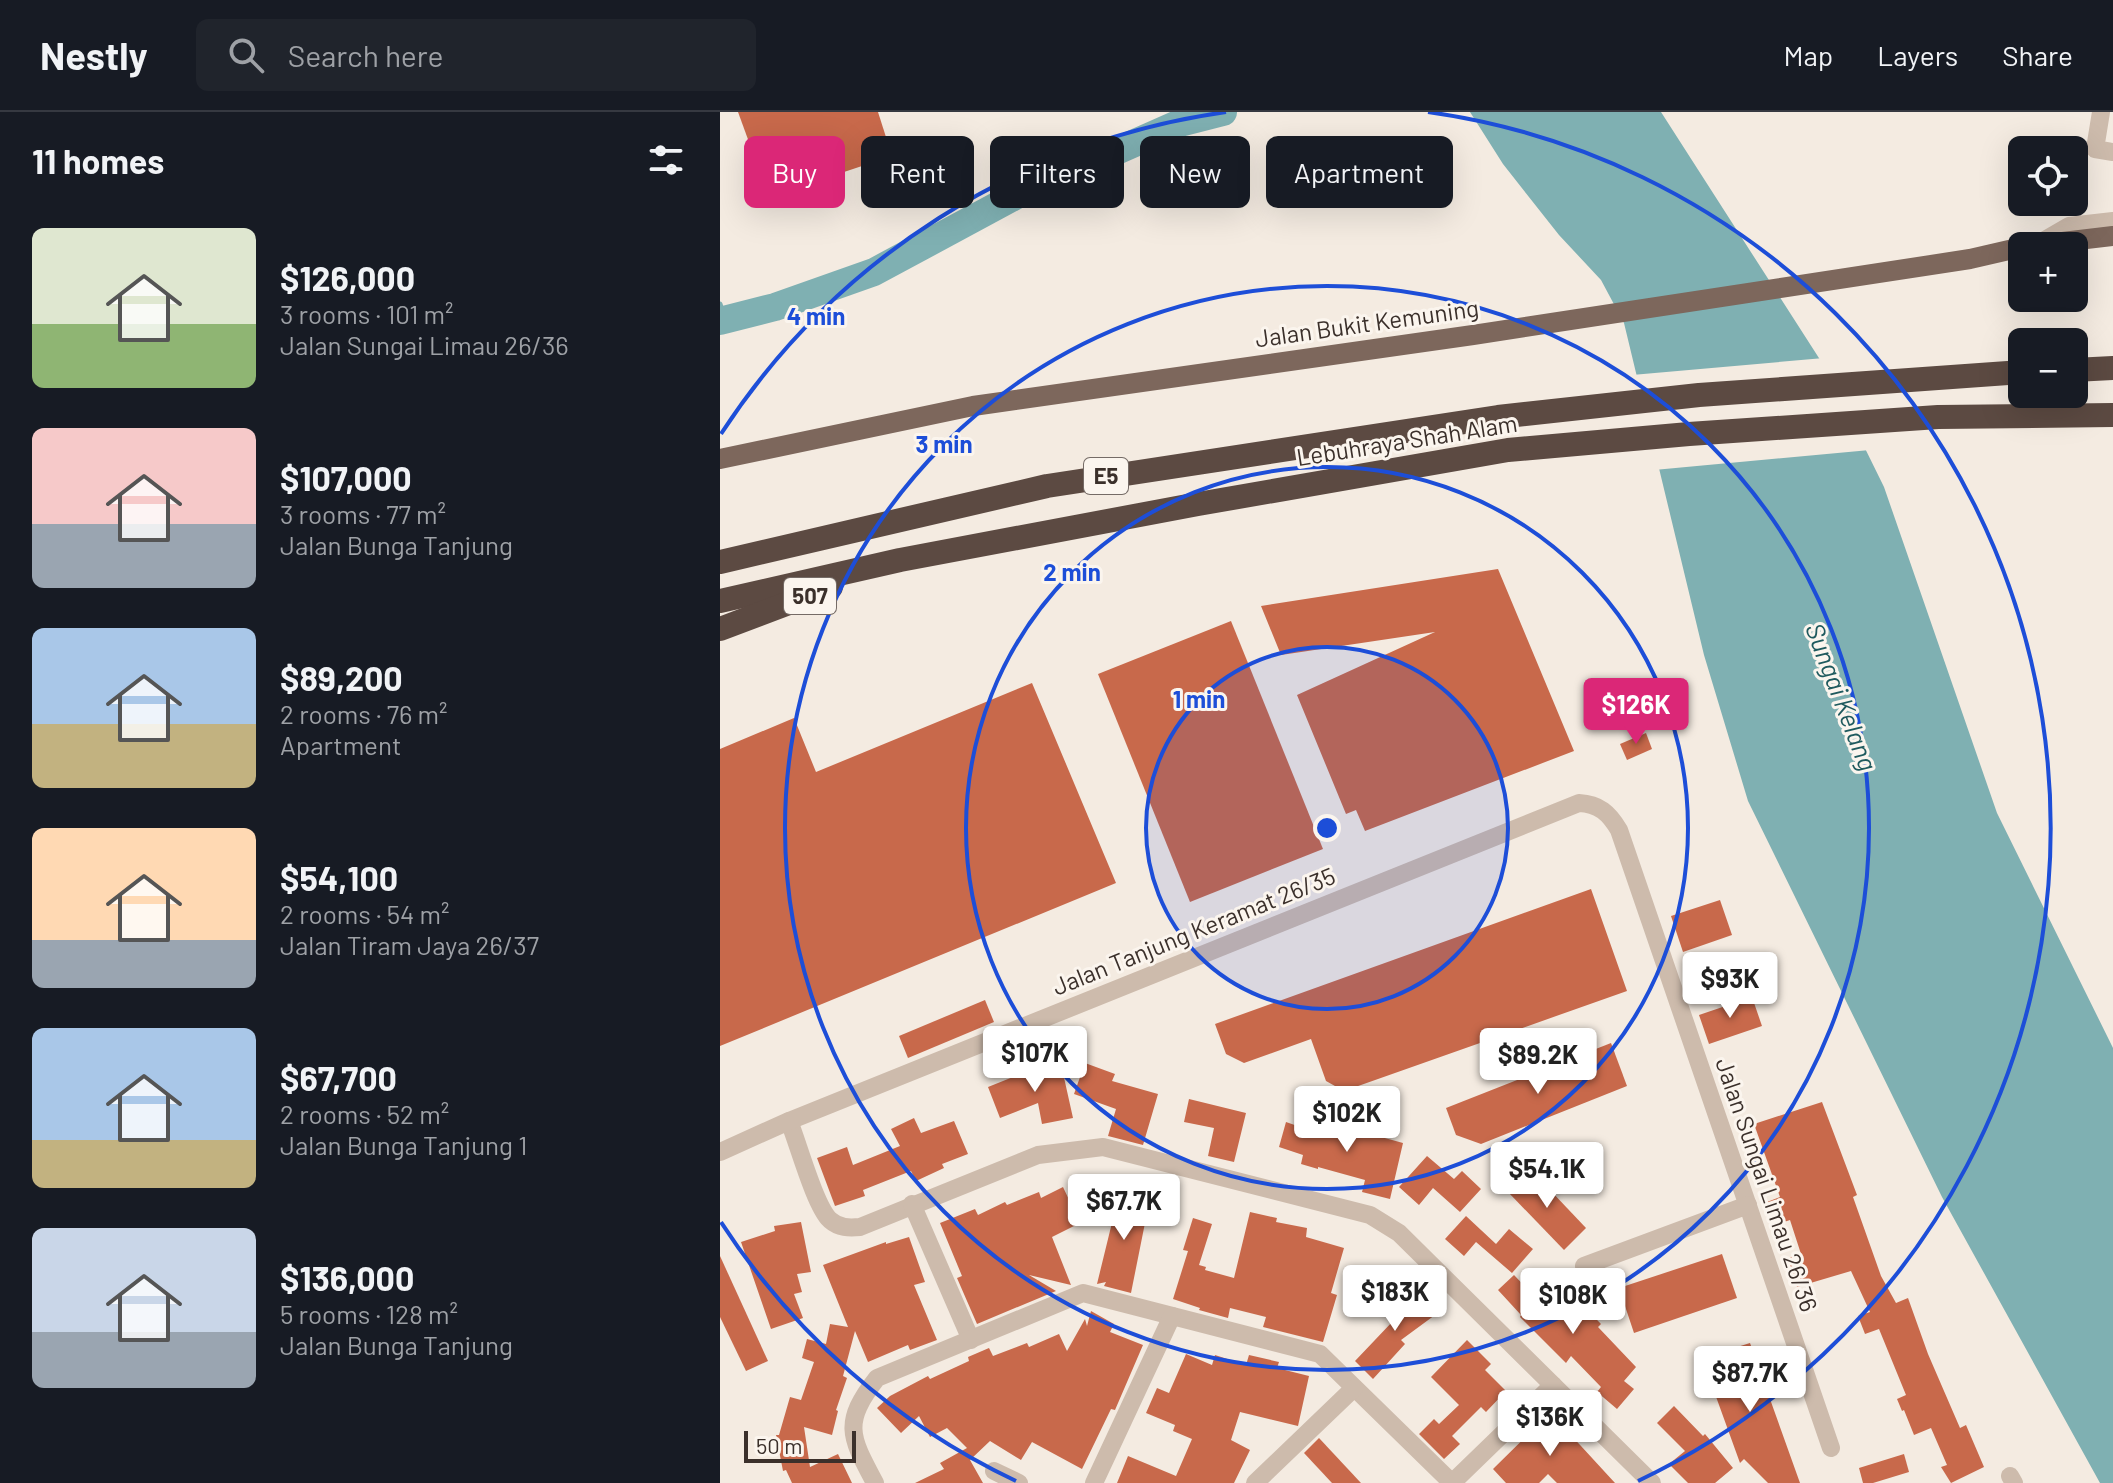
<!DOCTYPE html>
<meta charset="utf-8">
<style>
body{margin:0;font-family:Barlow,sans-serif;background:#20242c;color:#f1f3f6;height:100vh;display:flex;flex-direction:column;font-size:30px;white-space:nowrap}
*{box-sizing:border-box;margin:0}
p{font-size:26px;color:#9ea1a6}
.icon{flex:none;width:44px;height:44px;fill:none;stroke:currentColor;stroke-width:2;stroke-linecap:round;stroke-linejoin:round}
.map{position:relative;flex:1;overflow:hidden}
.sheet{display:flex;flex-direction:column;background:#171b24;width:720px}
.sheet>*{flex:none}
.banner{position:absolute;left:24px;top:24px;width:760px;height:72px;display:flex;gap:16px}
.buttons{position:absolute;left:1288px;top:24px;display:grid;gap:16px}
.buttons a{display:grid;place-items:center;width:80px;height:80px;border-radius:12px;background:#171b24;box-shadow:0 8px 32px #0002;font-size:40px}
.scale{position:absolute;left:24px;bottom:20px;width:112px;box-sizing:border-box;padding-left:8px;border:4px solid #3b302b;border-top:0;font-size:22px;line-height:28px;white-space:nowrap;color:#3b302b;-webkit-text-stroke:6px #fbf5ee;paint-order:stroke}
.price{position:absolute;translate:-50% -68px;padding:0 18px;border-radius:8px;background:#fff;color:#222;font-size:26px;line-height:52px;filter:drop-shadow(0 2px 4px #0008)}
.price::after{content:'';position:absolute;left:50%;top:48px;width:24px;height:18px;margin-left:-12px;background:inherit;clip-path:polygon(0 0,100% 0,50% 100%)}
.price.current{background:#db2777;color:#fff}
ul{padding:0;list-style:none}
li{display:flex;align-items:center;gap:24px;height:200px;padding:0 32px}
li span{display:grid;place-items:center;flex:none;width:224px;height:160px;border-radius:12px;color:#555}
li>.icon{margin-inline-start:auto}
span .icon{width:96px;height:96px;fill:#fffc;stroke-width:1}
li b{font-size:34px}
h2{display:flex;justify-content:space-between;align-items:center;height:96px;padding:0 32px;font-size:34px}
.chip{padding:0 28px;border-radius:12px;background:#171b24;box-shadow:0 8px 32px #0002;font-size:28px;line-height:72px}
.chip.current{background:#db2777;color:#fff}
header{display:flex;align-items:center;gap:48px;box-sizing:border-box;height:112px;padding:0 40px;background:#171b24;border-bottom:2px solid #363941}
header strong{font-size:38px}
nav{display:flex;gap:44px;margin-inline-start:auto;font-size:28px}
.search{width:560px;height:72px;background:#20242c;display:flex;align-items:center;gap:20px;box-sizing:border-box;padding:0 28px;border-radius:12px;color:#9ea1a6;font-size:30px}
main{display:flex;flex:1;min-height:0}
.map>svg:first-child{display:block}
.water{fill:#7fb0b2}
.pier{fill:#f4ebe1}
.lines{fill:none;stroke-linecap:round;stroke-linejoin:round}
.stream{stroke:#7fb0b2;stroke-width:5}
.river{stroke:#7fb0b2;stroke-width:28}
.building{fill:#c8694b}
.minor{stroke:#cdbbac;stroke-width:18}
.major{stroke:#7d675c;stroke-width:20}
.highway{stroke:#5c4a42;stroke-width:24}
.ring{fill:none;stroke:#1d4ed8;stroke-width:4}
.labels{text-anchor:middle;stroke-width:6;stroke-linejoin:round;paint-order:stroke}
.shield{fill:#fbf5ee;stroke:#756b66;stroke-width:2}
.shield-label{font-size:22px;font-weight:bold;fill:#3b302b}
.street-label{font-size:24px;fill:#3b302b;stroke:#fbf5ee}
.water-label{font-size:26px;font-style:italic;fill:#1f5a5e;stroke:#fbf5ee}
.centre{fill:#1d4ed8;stroke:#fbf5ee;stroke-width:4}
.ring-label{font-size:24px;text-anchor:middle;font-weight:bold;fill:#1d4ed8;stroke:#fbf5ee;stroke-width:6;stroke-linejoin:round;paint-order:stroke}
</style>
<header>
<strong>Nestly</strong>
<div class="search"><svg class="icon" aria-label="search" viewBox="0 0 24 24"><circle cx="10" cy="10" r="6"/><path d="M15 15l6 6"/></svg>Search here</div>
<nav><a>Map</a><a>Layers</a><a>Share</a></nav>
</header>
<main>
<section class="sheet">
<h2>11 homes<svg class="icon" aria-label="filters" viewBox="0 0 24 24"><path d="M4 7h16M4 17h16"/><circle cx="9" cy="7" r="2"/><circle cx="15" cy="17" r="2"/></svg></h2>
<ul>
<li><span style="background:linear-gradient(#dfe7d0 60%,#8fb573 0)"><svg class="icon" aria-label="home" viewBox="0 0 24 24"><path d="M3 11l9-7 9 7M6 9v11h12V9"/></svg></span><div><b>$126,000</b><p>3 rooms · 101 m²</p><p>Jalan Sungai Limau 26/36</p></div></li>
<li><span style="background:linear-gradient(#f6c9c9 60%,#9aa5b1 0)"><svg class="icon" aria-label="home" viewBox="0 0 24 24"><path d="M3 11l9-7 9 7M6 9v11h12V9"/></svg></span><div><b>$107,000</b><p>3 rooms · 77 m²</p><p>Jalan Bunga Tanjung</p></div></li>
<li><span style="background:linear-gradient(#a9c7e8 60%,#c2b280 0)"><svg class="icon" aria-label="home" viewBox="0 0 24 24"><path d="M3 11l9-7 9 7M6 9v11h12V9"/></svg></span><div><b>$89,200</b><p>2 rooms · 76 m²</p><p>Apartment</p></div></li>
<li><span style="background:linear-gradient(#ffd9b3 70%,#9aa5b1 0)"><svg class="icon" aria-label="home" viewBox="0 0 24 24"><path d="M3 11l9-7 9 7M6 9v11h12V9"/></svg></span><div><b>$54,100</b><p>2 rooms · 54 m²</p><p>Jalan Tiram Jaya 26/37</p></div></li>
<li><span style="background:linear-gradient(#a9c7e8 70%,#c2b280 0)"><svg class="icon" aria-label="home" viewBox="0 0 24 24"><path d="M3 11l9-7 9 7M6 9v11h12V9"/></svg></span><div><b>$67,700</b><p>2 rooms · 52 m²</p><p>Jalan Bunga Tanjung 1</p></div></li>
<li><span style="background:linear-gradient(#c9d6e8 65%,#9aa5b1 0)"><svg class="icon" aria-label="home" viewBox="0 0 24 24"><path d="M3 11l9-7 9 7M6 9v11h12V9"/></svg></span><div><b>$136,000</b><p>5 rooms · 128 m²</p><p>Jalan Bunga Tanjung</p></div></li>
</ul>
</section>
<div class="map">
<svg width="1393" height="1371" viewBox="0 0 1393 1371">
<rect width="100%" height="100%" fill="#f4ebe1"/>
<!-- water -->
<polygon class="water" points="750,0 941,0 1106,257 1164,375 1277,701 1393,936 1393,1371 1380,1371 1222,1085 1028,689 984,543 904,211 881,168 839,123 783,52"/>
<!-- pier -->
<polygon class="pier" points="1104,246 1150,338 934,358 912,263"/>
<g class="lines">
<!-- stream -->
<polyline class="stream" points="0,192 5,207"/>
<!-- river -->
<polyline class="river" points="0,209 55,195 154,160 297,83 460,11 503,0"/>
</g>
<!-- building -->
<g class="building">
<polygon points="18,0 158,0 172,44 49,85"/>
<polygon points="778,457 854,639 645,719 636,698 626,702 577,583 715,520 561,543 541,494"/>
<polygon points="511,509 603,737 470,790 378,562"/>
<polygon points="312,571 396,771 0,934 0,637 74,606 96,660"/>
<polygon points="926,621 932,637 907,648 900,632"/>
<polygon points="871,777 907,879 624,979 606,969 591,927 524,951 506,942 495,912"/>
<polygon points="1000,788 1012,823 963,840 951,804"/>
<polygon points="1032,885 1042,914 989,932 979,903"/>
<polygon points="265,888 274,910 188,946 179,924"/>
<polygon points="891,931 907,974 761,1032 736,1023 726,996"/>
<polygon points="365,951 395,962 392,969 438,982 423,1033 388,1024 396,997 354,982"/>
<polygon points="341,952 353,1006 322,1012 318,991 280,1006 268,975 308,959"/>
<polygon points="469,987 526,1001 514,1050 488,1044 494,1016 464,1010"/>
<polygon points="1102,990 1137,1083 1133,1085 1161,1164 1176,1191 1188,1186 1208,1242 1240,1316 1246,1313 1264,1355 1231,1371 1221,1355 1227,1353 1211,1316 1194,1323 1184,1298 1182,1299 1177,1287 1186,1283 1159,1217 1145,1222 1138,1204 1150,1200 1131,1159 1077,1175 1068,1146 1081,1142 1070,1108 1055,1113 1047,1090 1060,1085 1034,1012"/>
<polygon points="194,1006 201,1021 234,1009 248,1042 222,1052 224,1056 196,1069 191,1059 143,1078 145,1084 115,1094 97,1046 127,1035 133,1053 180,1034 171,1017"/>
<polygon points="592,1006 683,1031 670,1087 642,1080 645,1068 598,1055 598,1057 581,1052 583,1043 559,1035 566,1010 589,1018"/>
<polygon points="707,1044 734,1067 742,1059 761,1077 740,1100 713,1076 699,1093 679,1075"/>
<polygon points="811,1058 866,1116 844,1138 788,1080"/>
<polygon points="343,1075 360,1111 332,1125 351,1173 309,1163 336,1179 257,1212 237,1166 242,1164 220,1111 255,1097 258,1103 285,1090 287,1093 319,1080 321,1086"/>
<polygon points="400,1078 430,1086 411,1181 384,1174 386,1170 377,1172"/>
<polygon points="530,1100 557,1106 556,1110 587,1116 586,1125 624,1136 611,1181 617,1183 603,1230 543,1215 546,1205 510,1196 508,1206 479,1198 480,1196 453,1187 468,1139 463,1138 473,1106 492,1112 479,1153 486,1155 485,1158 514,1166"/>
<polygon points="746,1104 776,1132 789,1117 813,1137 792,1161 756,1130 744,1144 725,1127"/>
<polygon points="81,1110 91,1160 77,1162 82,1180 74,1182 83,1206 51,1217 21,1130 55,1119 54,1114"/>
<polygon points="189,1125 205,1170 194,1173 217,1228 190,1238 188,1233 148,1250 135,1219 123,1264 127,1266 116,1298 118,1299 112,1323 84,1315 90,1355 118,1342 132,1371 72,1371 66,1358 63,1359 56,1323 59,1323 70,1285 81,1288 94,1250 82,1246 87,1227 106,1232 110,1212 128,1215 103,1153 166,1130 166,1132"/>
<polygon points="1002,1142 1017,1186 914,1221 899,1176"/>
<polygon points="0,1144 48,1249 26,1259 0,1205"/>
<polygon points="794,1163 817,1187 837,1167 881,1212 878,1215 916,1255 904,1269 914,1277 897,1297 877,1280 881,1275 851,1244 846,1251 800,1205 801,1203 778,1178"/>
<polygon points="697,1178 715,1203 681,1228 685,1232 653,1267 635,1249 673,1209 667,1201"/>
<polygon points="371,1199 394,1212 390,1220 423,1233 395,1298 391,1297 362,1357 312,1330 301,1348 270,1329 250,1348 263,1371 195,1371 224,1357 220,1351 247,1336 227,1316 210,1325 199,1304 181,1321 157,1296 170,1284 208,1264 210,1267 249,1249 248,1245 269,1236 273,1244 307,1231 309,1235 339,1222 347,1239 365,1207 367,1214"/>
<polygon points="747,1228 771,1252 765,1258 786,1279 766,1300 761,1295 732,1324 740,1332 724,1347 699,1322 714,1307 719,1312 739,1293 711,1265"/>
<polygon points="1030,1231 1080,1371 1048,1371 1024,1347 1020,1351 982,1246"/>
<polygon points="466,1242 492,1253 495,1243 526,1253 529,1243 559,1250 557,1256 589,1264 578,1314 520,1300 511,1328 530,1338 514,1371 397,1371 408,1344 456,1364 472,1327 453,1319 455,1313 426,1301 437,1276 449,1281"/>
<polygon points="954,1294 983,1324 985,1322 1013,1356 995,1371 968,1371 949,1352 965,1339 937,1311"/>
<polygon points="830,1301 861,1334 895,1371 837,1371 828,1362 819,1371 786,1371 773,1357"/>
<polygon points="599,1326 641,1371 612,1371 584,1341"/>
<polygon points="1184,1342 1189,1360 1153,1371 1143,1371 1139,1356"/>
</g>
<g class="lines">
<!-- minor -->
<g class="minor">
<polyline points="1381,0 1375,37 1393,40"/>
<polyline points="1318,132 1349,114 1393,109"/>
<path d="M69,1009C78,1031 95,1094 110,1108C119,1116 129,1116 140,1115L318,1043L383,1035L650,1103L679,1121L932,1371"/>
<path d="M0,1040L69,1009L859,691C879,692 889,701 899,718L1111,1336"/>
<polyline points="192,1092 251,1228"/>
<polyline points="864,1154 1028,1093"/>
<polyline points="274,1359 299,1371"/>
<polyline points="1290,1364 1294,1371"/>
<path d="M155,1371C130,1324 122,1311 157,1266L363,1181L600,1242L732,1371"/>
<polyline points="374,1371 452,1204"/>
<polyline points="535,1371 634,1276"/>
<polyline points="732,1371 833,1273"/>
</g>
<!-- major -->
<g class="major">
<polyline points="1308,134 1393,124"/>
<polyline points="0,347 253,294 753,223 1250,147 1302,135"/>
</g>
<!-- highway -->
<g class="highway">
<polyline points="1354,258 1393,256"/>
<polyline points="0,450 327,374 778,305 979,283 1302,260"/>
<polyline points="0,489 180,448 478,392 788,338 969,322 1218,305 1393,303"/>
<polyline points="0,517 111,475"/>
</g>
</g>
<!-- distance rings -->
<circle cx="607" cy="716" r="181" fill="#1d4ed8" fill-opacity=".12"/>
<g class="ring">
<circle cx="607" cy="716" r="181"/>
<circle cx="607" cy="716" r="361"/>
<circle cx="607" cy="716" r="542"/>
<path d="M296 1369A723 723 0 0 1 1 1110M1 322A723 723 0 0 1 506 0M708 0A723 723 0 0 1 918 1369"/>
</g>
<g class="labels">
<!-- shield labels -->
<g class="shield">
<rect x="364" y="346" width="44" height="36" rx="6"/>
<rect x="64" y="466" width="52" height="36" rx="6"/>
</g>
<g class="shield-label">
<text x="386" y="372">E5</text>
<text x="90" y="492">507</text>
</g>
<!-- street labels -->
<g class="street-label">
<text transform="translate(647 212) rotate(-8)" y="8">Jalan Bukit Kemuning</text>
<text transform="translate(687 329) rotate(-9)" y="8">Lebuhraya Shah Alam</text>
<text transform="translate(474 820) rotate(-22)" y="8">Jalan Tanjung Keramat 26/35</text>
<text transform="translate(1046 1073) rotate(71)" y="8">Jalan Sungai Limau 26/36</text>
</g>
<!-- water labels -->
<g class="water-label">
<text transform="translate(1121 585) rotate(69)" y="9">Sungai Kelang</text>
</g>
</g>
<circle cx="607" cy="716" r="12" class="centre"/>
<g class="ring-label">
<text x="96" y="213">4 min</text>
<text x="224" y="341">3 min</text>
<text x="352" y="469">2 min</text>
<text x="479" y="596">1 min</text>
</g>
</svg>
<div class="buttons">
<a><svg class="icon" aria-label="locate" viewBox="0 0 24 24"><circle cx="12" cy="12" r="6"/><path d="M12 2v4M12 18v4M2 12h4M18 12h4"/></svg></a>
<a>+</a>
<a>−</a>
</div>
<div class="scale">50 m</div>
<b class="price current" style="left:916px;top:634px">$126K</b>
<b class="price" style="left:1010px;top:908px">$93K</b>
<b class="price" style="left:315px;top:982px">$107K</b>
<b class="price" style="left:818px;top:984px">$89.2K</b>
<b class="price" style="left:627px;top:1042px">$102K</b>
<b class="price" style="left:827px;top:1098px">$54.1K</b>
<b class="price" style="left:404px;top:1130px">$67.7K</b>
<b class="price" style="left:675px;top:1221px">$183K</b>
<b class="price" style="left:853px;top:1224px">$108K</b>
<b class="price" style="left:1030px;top:1302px">$87.7K</b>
<b class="price" style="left:830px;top:1346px">$136K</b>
<div class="banner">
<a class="chip current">Buy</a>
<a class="chip">Rent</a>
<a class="chip">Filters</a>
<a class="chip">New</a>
<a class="chip">Apartment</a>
</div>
</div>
</main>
